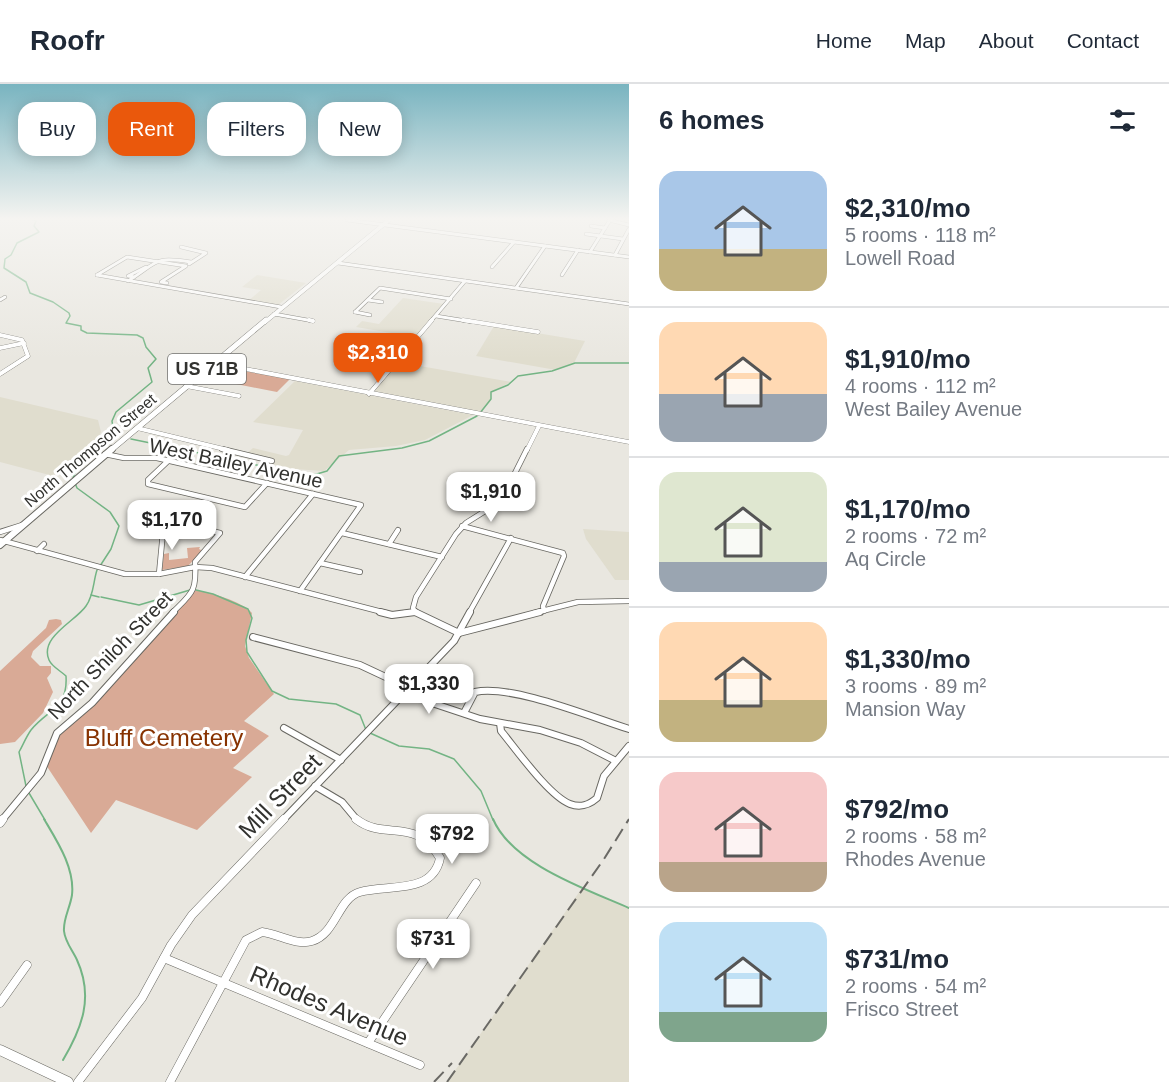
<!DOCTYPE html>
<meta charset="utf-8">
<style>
body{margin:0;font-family:Helvetica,sans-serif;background:#f6f6f7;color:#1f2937;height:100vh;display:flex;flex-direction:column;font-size:22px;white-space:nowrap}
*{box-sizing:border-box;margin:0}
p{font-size:20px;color:#747a83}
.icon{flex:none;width:33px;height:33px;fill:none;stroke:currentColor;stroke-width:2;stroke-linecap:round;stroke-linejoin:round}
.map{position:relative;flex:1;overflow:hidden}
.side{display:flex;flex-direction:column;background:#fff;width:540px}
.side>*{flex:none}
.guide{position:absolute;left:18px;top:18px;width:520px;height:54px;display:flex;gap:12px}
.price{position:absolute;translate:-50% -51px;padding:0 14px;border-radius:12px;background:#fff;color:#222;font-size:20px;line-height:39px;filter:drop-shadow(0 2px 3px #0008)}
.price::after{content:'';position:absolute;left:50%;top:36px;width:18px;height:14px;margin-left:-9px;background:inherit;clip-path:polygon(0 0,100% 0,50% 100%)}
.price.active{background:#ea580c;color:#fff}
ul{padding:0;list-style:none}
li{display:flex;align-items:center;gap:18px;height:150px;padding:0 30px}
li+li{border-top:2px solid #e0e1e3}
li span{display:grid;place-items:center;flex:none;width:168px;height:120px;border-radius:18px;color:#555}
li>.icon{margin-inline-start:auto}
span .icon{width:72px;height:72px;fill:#fffc;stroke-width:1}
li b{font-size:26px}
h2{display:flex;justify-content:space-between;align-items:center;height:72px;padding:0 30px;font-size:26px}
.chip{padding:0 21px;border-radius:18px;background:#fff;box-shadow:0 3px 15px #0003;font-size:21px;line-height:54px}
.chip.active{background:#ea580c;color:#fff}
header{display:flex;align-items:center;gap:36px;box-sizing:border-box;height:84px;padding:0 30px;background:#fff;border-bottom:2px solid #e0e1e3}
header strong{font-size:28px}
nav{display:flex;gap:33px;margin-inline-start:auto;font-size:21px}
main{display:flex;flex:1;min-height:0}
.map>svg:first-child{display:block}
.built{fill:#e0ddce}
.green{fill:#d9aa96}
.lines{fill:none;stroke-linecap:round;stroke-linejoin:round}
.stream-far1{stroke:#73b484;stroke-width:1.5}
.stream{stroke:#73b484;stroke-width:2}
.minor-far4-casing{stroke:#686761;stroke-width:4}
.minor-far3-casing{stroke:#686761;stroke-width:4.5}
.minor-far2-casing{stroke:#686761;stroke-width:6}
.minor-far1-casing{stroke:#686761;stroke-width:8}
.minor-casing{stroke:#686761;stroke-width:9}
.major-far3-casing{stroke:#686761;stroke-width:4.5}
.major-far2-casing{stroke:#686761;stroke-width:6}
.major-far1-casing{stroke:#686761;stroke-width:8}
.major-casing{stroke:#686761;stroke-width:11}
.minor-far4{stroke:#fff;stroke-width:3}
.minor-far3{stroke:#fff;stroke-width:4}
.minor-far2{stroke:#fff;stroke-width:4.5}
.minor-far1{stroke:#fff;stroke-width:6}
.minor{stroke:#fff;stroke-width:8}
.major-far3{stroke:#fff;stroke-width:4}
.major-far2{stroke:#fff;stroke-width:5}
.major-far1{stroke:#fff;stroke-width:6}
.major{stroke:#fff;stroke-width:10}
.rail{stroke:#6a6965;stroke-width:2;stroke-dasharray:14 7;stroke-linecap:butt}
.labels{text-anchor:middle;stroke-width:6;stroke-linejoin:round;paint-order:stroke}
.far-street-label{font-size:16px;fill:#32322f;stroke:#fff}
.shield{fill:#fff;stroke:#70706d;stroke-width:1.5}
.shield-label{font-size:18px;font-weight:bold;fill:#32322f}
.street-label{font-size:20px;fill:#32322f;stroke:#fff}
.near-park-label{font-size:24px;fill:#873200;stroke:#fff}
.near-street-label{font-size:24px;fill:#32322f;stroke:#fff}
</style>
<header>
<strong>Roofr</strong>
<nav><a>Home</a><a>Map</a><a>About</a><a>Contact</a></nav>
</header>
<main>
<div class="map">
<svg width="629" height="998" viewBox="0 0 629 998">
<rect width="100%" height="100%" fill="#e9e7e0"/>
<!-- built -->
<g class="built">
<polygon points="257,191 306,199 278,221 248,217 261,206 242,203"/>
<polygon points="403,214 444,220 415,253 356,243 362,237 379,240"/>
<polygon points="494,242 585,257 574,279 556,286 476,272"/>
<polygon points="397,278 511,298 491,308 490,318 478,330 369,310"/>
<polygon points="295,297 473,331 425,356 396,362 349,366 324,387 293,385 243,373 253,364 286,372 289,371 303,346 253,338"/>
<polygon points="0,313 98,336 101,348 95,360 57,393 0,378"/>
<polygon points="583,445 629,448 629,496 615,496 586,455"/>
<polygon points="582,804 629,824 629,998 447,998"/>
</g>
<!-- green -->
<g class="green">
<polygon points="244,287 290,295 277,308 231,299"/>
<polygon points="200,463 199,465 201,466 205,464 188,482 162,486 164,470 169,469 169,476 188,474 187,464"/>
<path d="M193,506C209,508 242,517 252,529L245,562L249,574L274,610L244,637L269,652L233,684L252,693L197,746L116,716L91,749L46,681L52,658L83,628Z"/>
<polygon points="56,535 61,536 62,540 33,567 31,573 40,582 51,582 51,589 47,594 53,608 43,629 15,658 0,660 0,587 46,544 49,536"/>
</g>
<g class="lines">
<!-- stream-far1 -->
<g class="stream-far1">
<polyline points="34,136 36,137 34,142 39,148 17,159 11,171 5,175 4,184 26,198 30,209 53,218 69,229 70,232 66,239 81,242 81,246 87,249 137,251 143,254 146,263 156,275 148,284 152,298 116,328 112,337 114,351 78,381 73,394"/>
<polyline points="480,329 491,315 491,308 508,301 518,292 552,287 575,279 629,279"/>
<polyline points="131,355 310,392 327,387 339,372 402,364 429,357 477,332"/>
<polyline points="75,399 77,404 110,428 119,442 111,465 100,482"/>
<polyline points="196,506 213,510 248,525 252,534 246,556 247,568 272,607 289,615 336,620 360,631 366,646"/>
<polyline points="91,511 99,513"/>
<polyline points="101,513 139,521 190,506"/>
<polyline points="370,649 399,662 429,665 454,675 481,707 493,736"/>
<path d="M26,702L19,668C23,661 26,653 31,646C48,625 68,625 66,592C61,587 52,583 49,576C39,553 76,537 86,522C94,511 93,498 97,486"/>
<polyline points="29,709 45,736"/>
</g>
<!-- stream -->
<g class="stream">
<path d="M44,735C57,757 75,784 72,811C70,824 63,835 64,847C65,858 73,867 77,876C94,913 82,944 63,976"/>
<path d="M493,735C512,780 586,805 629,824"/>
</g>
<defs>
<g id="minor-far4">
<polyline points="347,136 629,173"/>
<polyline points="609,136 629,141"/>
<polyline points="591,142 605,144"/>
<polyline points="586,150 623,155"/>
<polyline points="181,163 206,169 189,180"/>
<polyline points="590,168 610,136"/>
<polyline points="615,171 629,145"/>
<polyline points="338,179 629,220"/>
<polyline points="492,183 514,158"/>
<polyline points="97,191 281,223"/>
<polyline points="97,191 127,173 186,182 161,198 167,199"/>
<polyline points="562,191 578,166"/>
<polyline points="134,193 128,192 146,183"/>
<path d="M128,197C159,178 152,172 191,178"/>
<polyline points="516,204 545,162"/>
<polyline points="0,216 5,213"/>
<polyline points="368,216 382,218"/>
<polyline points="355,228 380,204 451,215"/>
<polyline points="355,228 370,231"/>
<polyline points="274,230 313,237"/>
<polyline points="436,232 473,238"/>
<polyline points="430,238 465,197"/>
</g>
<g id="minor-far3">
<polyline points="309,236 313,237"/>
<polyline points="463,236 538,248"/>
<polyline points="0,251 22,256 28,272 0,290"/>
<polyline points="0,264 24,259"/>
<polyline points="214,279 629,358"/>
<polyline points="186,302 239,312"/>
<polyline points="369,310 432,236"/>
<polyline points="137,344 228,366"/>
<polyline points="527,366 539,342"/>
</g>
<g id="minor-far2">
<polyline points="222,365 272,377"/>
<polyline points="105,370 124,374 157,374 361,421 300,507"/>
<polyline points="169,376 148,396 148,400 245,423 267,399"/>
<path d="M153,433L220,449L195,478C197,508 192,509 172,529"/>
<polyline points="462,442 563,469 564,472 543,522 544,527"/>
<polyline points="0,448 22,441"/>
<polyline points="342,449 442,473"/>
<polyline points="0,456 125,490 159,490 195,483 212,484 386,529"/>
<polyline points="389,460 398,446"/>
<polyline points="37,467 44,460"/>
<polyline points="320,479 360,488"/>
<polyline points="159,490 163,448 172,438"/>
<polyline points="245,493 313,410"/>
<polyline points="415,528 413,524 416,513 456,450 466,439 501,417 527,365"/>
<polyline points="415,528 418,529"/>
<polyline points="404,529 415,528"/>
<polyline points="469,529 511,454"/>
<polyline points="534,529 578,518 629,517"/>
</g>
<g id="minor-far1">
<polyline points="380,528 392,531 415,528"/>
<polyline points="415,528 459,549"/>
<polyline points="459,549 540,528"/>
<polyline points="253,553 360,581 407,603 432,619 480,635 540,646 581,659 616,677"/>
<path d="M464,629L475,608C511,600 591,633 629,645"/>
<path d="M500,639L501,647C516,665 549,712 570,720C581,724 589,721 597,714L604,692L629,662"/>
<polyline points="284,644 341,676"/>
<polyline points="315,702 342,718 357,736"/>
<polyline points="2,736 41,689 57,649 92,619 174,528"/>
<polyline points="283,736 454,557 470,528"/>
</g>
<g id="minor">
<polyline points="0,739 3,735"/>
<polyline points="164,874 420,981"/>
<polyline points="0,919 27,881"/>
<polyline points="368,959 476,799"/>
<polyline points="78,998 142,914 171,861 192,831 284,735"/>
<path d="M170,998L246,856L262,848C279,850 296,862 312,857C336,850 338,814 360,808C387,800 433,811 440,774C415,731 385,758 356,735"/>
</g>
<polyline id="major-far3" points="265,238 389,136"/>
<polyline id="major-far2" points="111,366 266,236"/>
<polyline id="major-far1" points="0,461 112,365"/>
<polyline id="major" points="0,966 68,998"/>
</defs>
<!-- minor-far4 casing -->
<use href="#minor-far4" class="minor-far4-casing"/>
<!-- minor-far3 casing -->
<use href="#minor-far3" class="minor-far3-casing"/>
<!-- minor-far2 casing -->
<use href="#minor-far2" class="minor-far2-casing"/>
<!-- minor-far1 casing -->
<use href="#minor-far1" class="minor-far1-casing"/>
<!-- minor casing -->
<use href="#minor" class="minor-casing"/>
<!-- major-far3 casing -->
<use href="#major-far3" class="major-far3-casing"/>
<!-- major-far2 casing -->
<use href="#major-far2" class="major-far2-casing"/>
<!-- major-far1 casing -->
<use href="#major-far1" class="major-far1-casing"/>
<!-- major casing -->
<use href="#major" class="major-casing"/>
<!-- minor-far4 -->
<use href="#minor-far4" class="minor-far4"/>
<!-- minor-far3 -->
<use href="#minor-far3" class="minor-far3"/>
<!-- minor-far2 -->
<use href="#minor-far2" class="minor-far2"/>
<!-- minor-far1 -->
<use href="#minor-far1" class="minor-far1"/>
<!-- minor -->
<use href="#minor" class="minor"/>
<!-- major-far3 -->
<use href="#major-far3" class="major-far3"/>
<!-- major-far2 -->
<use href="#major-far2" class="major-far2"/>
<!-- major-far1 -->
<use href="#major-far1" class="major-far1"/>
<!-- major -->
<use href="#major" class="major"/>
<!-- rail -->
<g class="rail">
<polyline points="434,998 452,979"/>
<polyline points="447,998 604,775 629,735"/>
</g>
</g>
<!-- sky -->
<linearGradient id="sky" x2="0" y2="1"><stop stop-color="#79b4c0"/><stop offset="0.49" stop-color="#f5f4f1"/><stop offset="1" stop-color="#f5f4f1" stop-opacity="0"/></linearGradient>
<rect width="629" height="275" fill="url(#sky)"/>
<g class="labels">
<!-- far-street labels -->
<g class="far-street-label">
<text transform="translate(90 366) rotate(-40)" y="6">North Thompson Street</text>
</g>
<!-- shield labels -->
<rect class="shield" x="168" y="270" width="78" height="30" rx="4.5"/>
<g class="shield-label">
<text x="207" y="291">US 71B</text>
</g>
<!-- street labels -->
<g class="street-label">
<text transform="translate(236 379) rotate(12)" y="7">West Bailey Avenue</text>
<text transform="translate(110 571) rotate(-46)" y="7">North Shiloh Street</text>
</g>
<!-- near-park labels -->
<g class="near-park-label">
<text x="164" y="662">Bluff Cemetery</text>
</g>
<!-- near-street labels -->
<g class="near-street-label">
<text transform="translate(280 712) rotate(-46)" y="8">Mill Street</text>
<text transform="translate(329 922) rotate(23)" y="8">Rhodes Avenue</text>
</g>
</g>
</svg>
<b class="price active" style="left:378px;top:300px">$2,310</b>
<b class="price" style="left:491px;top:439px">$1,910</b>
<b class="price" style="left:172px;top:467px">$1,170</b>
<b class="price" style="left:429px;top:631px">$1,330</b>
<b class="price" style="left:452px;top:781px">$792</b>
<b class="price" style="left:433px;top:886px">$731</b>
<div class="guide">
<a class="chip">Buy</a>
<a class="chip active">Rent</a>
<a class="chip">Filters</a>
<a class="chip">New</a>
</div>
</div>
<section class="side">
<h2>6 homes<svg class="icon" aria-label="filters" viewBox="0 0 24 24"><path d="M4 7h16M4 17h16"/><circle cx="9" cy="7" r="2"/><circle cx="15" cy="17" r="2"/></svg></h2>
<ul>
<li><span style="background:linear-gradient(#a9c7e8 65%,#c2b280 0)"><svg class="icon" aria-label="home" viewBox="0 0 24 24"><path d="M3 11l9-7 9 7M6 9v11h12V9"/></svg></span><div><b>$2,310/mo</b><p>5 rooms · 118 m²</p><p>Lowell Road</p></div></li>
<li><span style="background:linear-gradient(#ffd9b3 60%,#9aa5b1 0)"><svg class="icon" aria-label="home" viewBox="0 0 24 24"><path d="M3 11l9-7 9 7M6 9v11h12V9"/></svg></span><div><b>$1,910/mo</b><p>4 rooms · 112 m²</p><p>West Bailey Avenue</p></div></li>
<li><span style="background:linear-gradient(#dfe7d0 75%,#9aa5b1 0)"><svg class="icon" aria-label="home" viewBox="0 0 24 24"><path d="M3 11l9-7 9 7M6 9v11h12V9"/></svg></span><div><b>$1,170/mo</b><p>2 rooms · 72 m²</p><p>Aq Circle</p></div></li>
<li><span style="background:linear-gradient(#ffd9b3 65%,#c2b280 0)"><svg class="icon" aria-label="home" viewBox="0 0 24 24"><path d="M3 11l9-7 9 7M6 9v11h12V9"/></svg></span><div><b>$1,330/mo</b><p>3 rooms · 89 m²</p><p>Mansion Way</p></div></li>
<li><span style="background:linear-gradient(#f6c9c9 75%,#b9a48a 0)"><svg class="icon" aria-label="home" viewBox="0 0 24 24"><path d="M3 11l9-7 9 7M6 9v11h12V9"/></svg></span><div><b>$792/mo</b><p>2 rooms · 58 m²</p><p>Rhodes Avenue</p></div></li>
<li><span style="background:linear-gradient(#bfe0f5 75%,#7fa58c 0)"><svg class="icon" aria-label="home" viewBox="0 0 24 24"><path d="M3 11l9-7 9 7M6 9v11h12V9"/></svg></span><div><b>$731/mo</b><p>2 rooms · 54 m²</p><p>Frisco Street</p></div></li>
</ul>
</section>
</main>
